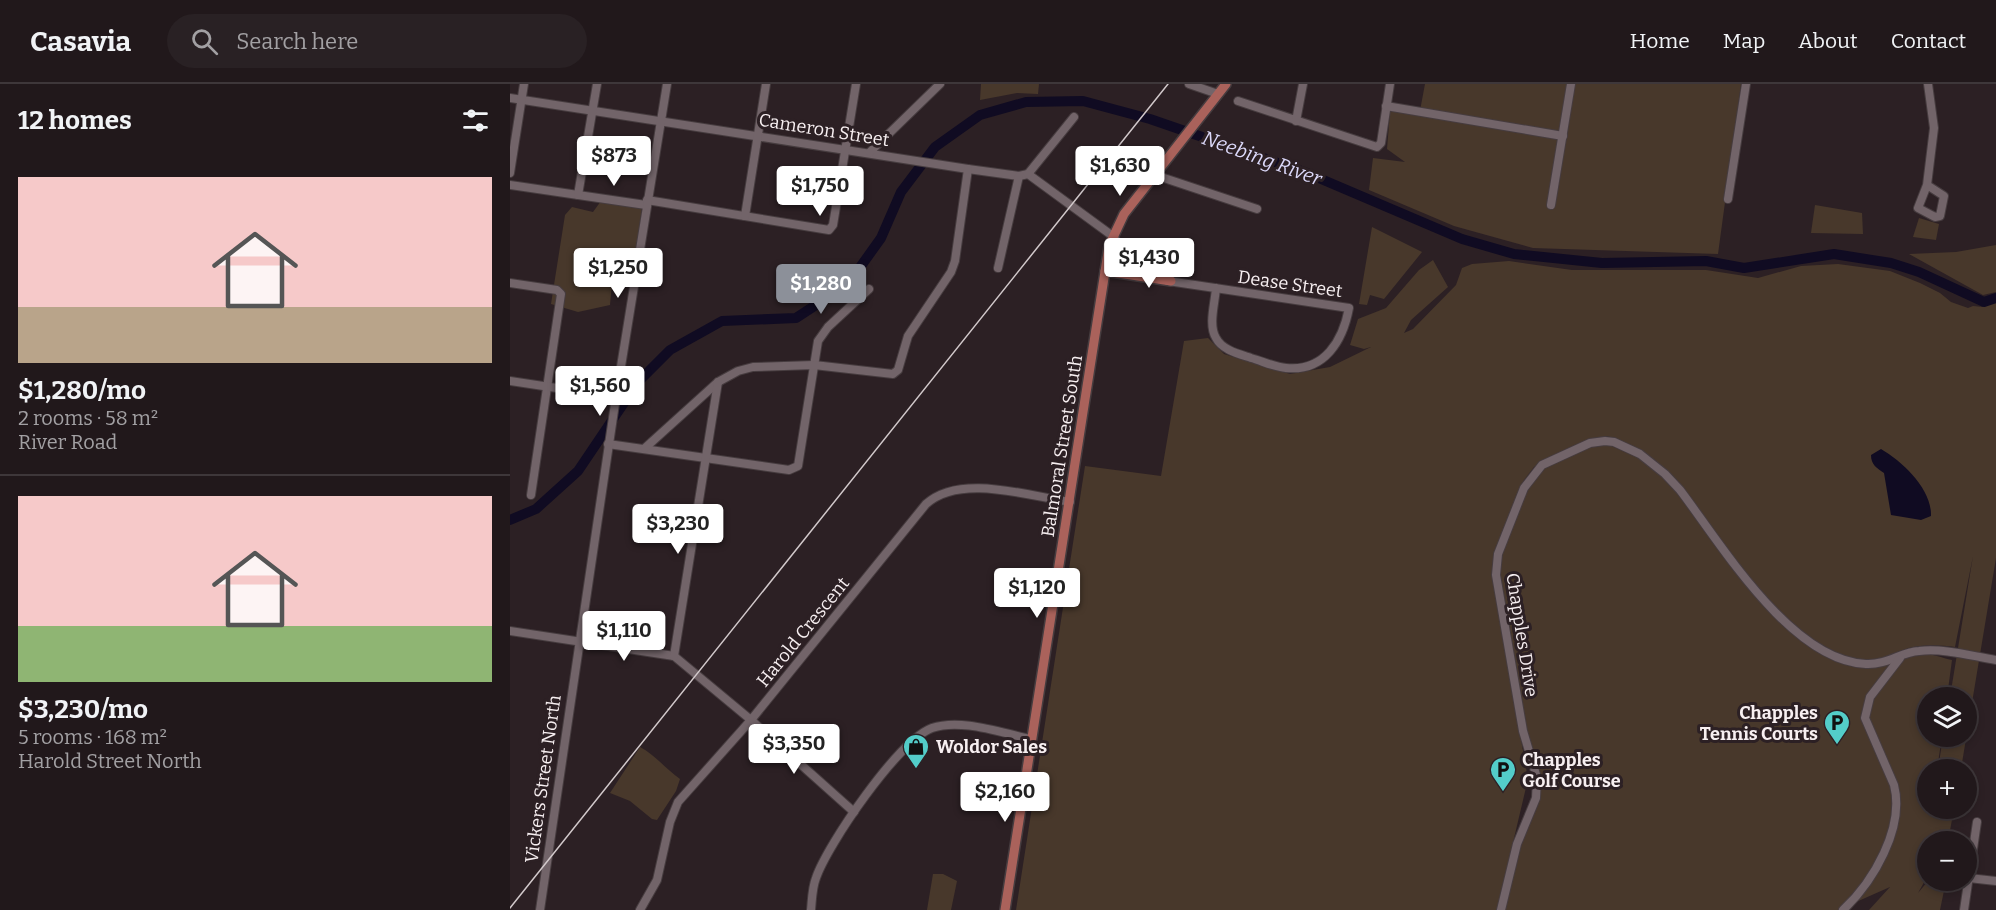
<!DOCTYPE html>
<meta charset="utf-8">
<style>
body{margin:0;font-family:Bitter,serif;background:#292124;color:#f1f3f6;height:100vh;display:flex;flex-direction:column;font-size:22px;white-space:nowrap}
*{box-sizing:border-box;margin:0}
p{font-size:20px;color:#a2a0a3}
.icon{flex:none;width:33px;height:33px;fill:none;stroke:currentColor;stroke-width:2;stroke-linecap:round;stroke-linejoin:round}
.map{position:relative;flex:1;overflow:hidden}
.sheet{display:flex;flex-direction:column;background:#21181b;width:510px}
.sheet>*{flex:none}
.buttons{position:absolute;left:1407px;top:603px;display:grid;gap:12px}
.buttons a{display:grid;place-items:center;width:60px;height:60px;border-radius:50%;background:#21181b;box-shadow:0 3px 9px #0003,0 0 0 2px #3e373a;font-size:30px}
.price{position:absolute;translate:-50% -51px;padding:0 14px;border-radius:6px;background:#fff;color:#222;font-size:20px;line-height:39px;filter:drop-shadow(0 2px 3px #0008)}
.price::after{content:'';position:absolute;left:50%;top:36px;width:18px;height:14px;margin-left:-9px;background:inherit;clip-path:polygon(0 0,100% 0,50% 100%)}
.price.selected{background:#8c9099;color:#fff}
ul{padding:0;list-style:none}
li{display:grid;align-content:center;gap:12px;height:318px;padding:0 18px}
li+li{border-top:2px solid #3e373a}
li span{display:grid;place-items:center;height:186px;border-radius:0px;color:#555}
li>.icon{margin-inline-start:auto}
span .icon{width:108px;height:108px;fill:#fffc;stroke-width:1}
li b{font-size:26px}
h2{display:flex;justify-content:space-between;align-items:center;height:72px;padding:0 18px;font-size:26px}
header{display:flex;align-items:center;gap:36px;box-sizing:border-box;height:84px;padding:0 30px;background:#21181b;border-bottom:2px solid #3e373a}
header strong{font-size:28px}
nav{display:flex;gap:33px;margin-inline-start:auto;font-size:21px}
.search{width:420px;height:54px;background:#292124;display:flex;align-items:center;gap:15px;box-sizing:border-box;padding:0 21px;border-radius:33px;color:#a2a0a3;font-size:22px}
main{display:flex;flex:1;min-height:0}
.map>svg:first-child{display:block}
.green{fill:#48382b}
.water{fill:#100b22}
.lines{fill:none;stroke-linecap:round;stroke-linejoin:round}
.river{stroke:#100b22;stroke-width:10}
.minor-casing{stroke:#463c3f;stroke-width:10}
.major-casing{stroke:#463c3f;stroke-width:12}
.minor{stroke:#726469;stroke-width:8}
.major{stroke:#aa625b;stroke-width:9}
.rail{stroke:#d2c9cb;stroke-width:1.5}
.labels{text-anchor:middle;stroke-width:6;stroke-linejoin:round;paint-order:stroke}
.street-label{font-size:18px;fill:#f7eff1;stroke:#2c2024}
.poi-label{font-size:18px;font-weight:bold;fill:#f7eff1;stroke:#2c2024;text-anchor:start}
.water-label{font-size:20px;font-style:italic;fill:#dcd9fa;stroke:#2c2024}
</style>
<header>
<strong>Casavia</strong>
<div class="search"><svg class="icon" aria-label="search" viewBox="0 0 24 24"><circle cx="10" cy="10" r="6"/><path d="M15 15l6 6"/></svg>Search here</div>
<nav><a>Home</a><a>Map</a><a>About</a><a>Contact</a></nav>
</header>
<main>
<section class="sheet">
<h2>12 homes<svg class="icon" aria-label="filters" viewBox="0 0 24 24"><path d="M4 7h16M4 17h16"/><circle cx="9" cy="7" r="2"/><circle cx="15" cy="17" r="2"/></svg></h2>
<ul>
<li><span style="background:linear-gradient(#f6c9c9 70%,#b9a48a 0)"><svg class="icon" aria-label="home" viewBox="0 0 24 24"><path d="M3 11l9-7 9 7M6 9v11h12V9"/></svg></span><div><b>$1,280/mo</b><p>2 rooms · 58 m²</p><p>River Road</p></div></li>
<li><span style="background:linear-gradient(#f6c9c9 70%,#8fb573 0)"><svg class="icon" aria-label="home" viewBox="0 0 24 24"><path d="M3 11l9-7 9 7M6 9v11h12V9"/></svg></span><div><b>$3,230/mo</b><p>5 rooms · 168 m²</p><p>Harold Street North</p></div></li>
</ul>
</section>
<div class="map">
<svg width="1486" height="826" viewBox="0 0 1486 826">
<rect width="100%" height="100%" fill="#2c2024"/>
<!-- green -->
<g class="green">
<polygon points="471,0 529,0 528,10 507,9 470,16"/>
<polygon points="915,0 1231,0 1208,170 1023,164 944,142 859,106 863,74 895,78 877,65 880,28 883,26 909,32"/>
<polygon points="91,117 132,123 124,182 104,178 100,221 68,228 41,220 55,131 62,123 83,128"/>
<polygon points="1305,121 1352,129 1353,150 1301,149"/>
<polygon points="1409,134 1429,140 1426,156 1403,153"/>
<polygon points="862,143 912,168 874,215 860,211 857,221 849,220"/>
<polygon points="1486,161 1486,208 1473,211 1399,170 1446,168"/>
<path d="M923,176L938,203L901,236L894,249L903,245L946,201L952,184L962,180L999,177L1062,186H1196L1248,194L1291,182L1328,180L1380,187L1410,199L1430,209L1441,218L1458,224L1463,222L1473,223L1474,218L1486,214V474L1451,685H1428L1433,653L1456,652V614L1440,613L1463,472L1445,563C1430,561 1414,560 1399,564C1385,568 1374,576 1359,577C1332,579 1314,555 1289,554C1319,576 1347,587 1384,579C1392,577 1399,571 1406,570C1418,568 1431,574 1442,576L1437,613L1418,614V652L1432,653L1427,685L1418,686V724L1444,725L1438,757L1418,758L1417,793L1408,809L1418,797H1436L1430,826H1359L1380,803L1328,826H994L1006,773L1028,721L1031,705L1019,658L989,491L993,466L1016,406L1029,387L1082,362L1097,360L1131,375L1185,420L1170,400L1145,376L1110,356L1097,352L1077,357L1038,375L1024,383L1014,396L985,467L986,515L1018,695L987,826H506L575,382L651,392L674,257L698,254L714,270L780,290L820,283L861,263L854,265L840,261L848,235L876,224L909,186Z"/>
<path d="M130,663C145,671 156,685 170,695L166,707L147,736L142,735L120,717L100,709Z"/>
<polygon points="423,790 433,790 447,797 441,826 417,826"/>
</g>
<!-- water -->
<g class="water">
<polygon points="118,55 136,58 131,91 113,89"/>
<path d="M1371,365C1393,378 1422,405 1421,432L1411,436L1381,431L1374,389C1367,384 1361,381 1361,371Z"/>
</g>
<g class="lines">
<!-- river -->
<polyline class="river" points="0,436 26,425 68,387 128,298 160,266 212,237 286,234 312,217 341,196 371,154 391,108 425,63 470,31 516,18 573,17 640,35 797,89 952,155 1004,170 1092,179 1196,177 1234,184 1324,170 1381,179 1409,188 1474,218 1486,214"/>
<defs>
<g id="minor">
<polyline points="679,0 708,10"/>
<polyline points="0,14 458,85 509,92 518,90 604,153 620,179 640,192"/>
<polyline points="728,17 867,63 871,59 880,0"/>
<polyline points="876,22 1053,52"/>
<polyline points="786,37 793,0"/>
<polyline points="360,68 430,0"/>
<polyline points="0,89 14,0"/>
<polyline points="518,90 564,33"/>
<polyline points="645,91 747,125"/>
<polyline points="0,101 136,121"/>
<polyline points="1417,101 1408,124 1425,133 1430,132 1434,112 1417,101 1424,44 1418,0"/>
<polyline points="68,111 87,0"/>
<polyline points="1218,115 1236,0"/>
<polyline points="137,116 319,146 323,141 346,0"/>
<polyline points="1041,121 1061,0"/>
<polyline points="235,132 256,0"/>
<polyline points="488,184 509,92"/>
<path d="M658,197L839,224C833,256 815,288 776,284C764,283 752,277 741,274C729,270 712,266 706,254C698,241 705,219 706,204"/>
<polyline points="0,199 47,206 51,210 21,411"/>
<polyline points="0,297 106,313"/>
<polyline points="98,360 279,386 288,382 308,257 318,243 359,205"/>
<polyline points="135,364 208,298 228,287 243,283 304,281 383,290 388,286 398,252 441,188 445,177 458,85"/>
<polyline points="0,547 164,572 241,636 344,728"/>
<polyline points="164,572 208,298"/>
<polyline points="1459,794 1486,797"/>
<polyline points="30,826 106,313 157,0"/>
<path d="M130,826L147,796L160,738L168,718L241,636L416,420C450,389 518,412 560,418"/>
<path d="M301,826C302,816 302,804 306,794C317,761 389,656 422,644C451,634 491,649 521,655"/>
<path d="M991,826L1007,760L1026,714L1027,694L1013,647L986,491L988,470L1014,404L1032,381L1080,359L1095,357L1104,358L1130,370L1155,390L1170,406C1211,460 1281,577 1356,580C1377,581 1391,568 1409,567C1434,564 1461,572 1486,576"/>
<path d="M1333,826C1363,798 1395,744 1384,701L1355,634L1360,613L1390,574"/>
<polyline points="1454,826 1467,738"/>
</g>
<g id="major">
<polyline points="595,187 661,197"/>
<polyline points="495,826 599,162 614,130 716,0"/>
</g>
</defs>
<!-- minor casing -->
<use href="#minor" class="minor-casing"/>
<!-- major casing -->
<use href="#major" class="major-casing"/>
<!-- minor -->
<use href="#minor" class="minor"/>
<!-- major -->
<use href="#major" class="major"/>
<!-- rail -->
<polyline class="rail" points="0,824 658,0"/>
</g>
<!-- icons -->
<defs>
<symbol id="parking-pin" viewBox="-11 -11 22 30"><path d="M0 17L-7.5 6A9.5 9.5 0 1 1 7.5 6Z" fill="#53cdc9" stroke="#2c2024"/><path d="M-3.5-5.5H1a3.5 3.5 0 0 1 0 7H-1V5.5H-3.5ZM-1-3.4V-.6H.8a1.4 1.4 0 0 0 0-2.8Z" fill="#111"/></symbol>
<symbol id="shop-pin" viewBox="-11 -11 22 30"><path d="M0 17L-7.5 6A9.5 9.5 0 1 1 7.5 6Z" fill="#53cdc9" stroke="#2c2024"/><path d="M-5-2.5h2.3a2.7 3.5 0 0 1 5.4 0H5L5.5 6h-11ZM-1.5-2.5h3a1.5 2.3 0 0 0-3 0Z" fill="#111"/></symbol>
</defs>
<g fill-rule="evenodd">
<use href="#parking-pin" x="1312" y="624" width="30" height="40"/>
<use href="#shop-pin" x="391" y="648" width="30" height="40"/>
<use href="#parking-pin" x="978" y="671" width="30" height="40"/>
</g>
<g class="labels">
<!-- street labels -->
<g class="street-label">
<text transform="translate(314 46) rotate(9)" y="6">Cameron Street</text>
<text transform="translate(780 200) rotate(8)" y="6">Dease Street</text>
<text transform="translate(552 362) rotate(-81)" y="6">Balmoral Street South</text>
<text transform="translate(293 548) rotate(-51)" y="6">Harold Crescent</text>
<text transform="translate(1012 551) rotate(81)" y="6">Chapples Drive</text>
<text transform="translate(33 695) rotate(-82)" y="6">Vickers Street North</text>
</g>
<!-- poi labels -->
<g class="poi-label">
<text x="1308" y="635" text-anchor="end">Chapples<tspan x="1308" dy="21">Tennis Courts</tspan></text>
<text x="426" y="669">Woldor Sales</text>
<text x="1012" y="682">Chapples<tspan x="1012" dy="21">Golf Course</tspan></text>
</g>
<!-- water labels -->
<g class="water-label">
<text transform="translate(752 74) rotate(20)" y="7">Neebing River</text>
</g>
</g>
</svg>
<div class="buttons">
<a><svg class="icon" aria-label="layers" viewBox="0 0 24 24"><path d="M12 4l9 5-9 5-9-5zM3 14l9 5 9-5"/></svg></a>
<a>+</a>
<a>−</a>
</div>
<b class="price" style="left:104px;top:103px">$873</b>
<b class="price" style="left:610px;top:113px">$1,630</b>
<b class="price" style="left:310px;top:133px">$1,750</b>
<b class="price" style="left:639px;top:205px">$1,430</b>
<b class="price" style="left:108px;top:215px">$1,250</b>
<b class="price selected" style="left:311px;top:231px">$1,280</b>
<b class="price" style="left:90px;top:333px">$1,560</b>
<b class="price" style="left:168px;top:471px">$3,230</b>
<b class="price" style="left:527px;top:535px">$1,120</b>
<b class="price" style="left:114px;top:578px">$1,110</b>
<b class="price" style="left:284px;top:691px">$3,350</b>
<b class="price" style="left:495px;top:739px">$2,160</b>
</div>
</main>
